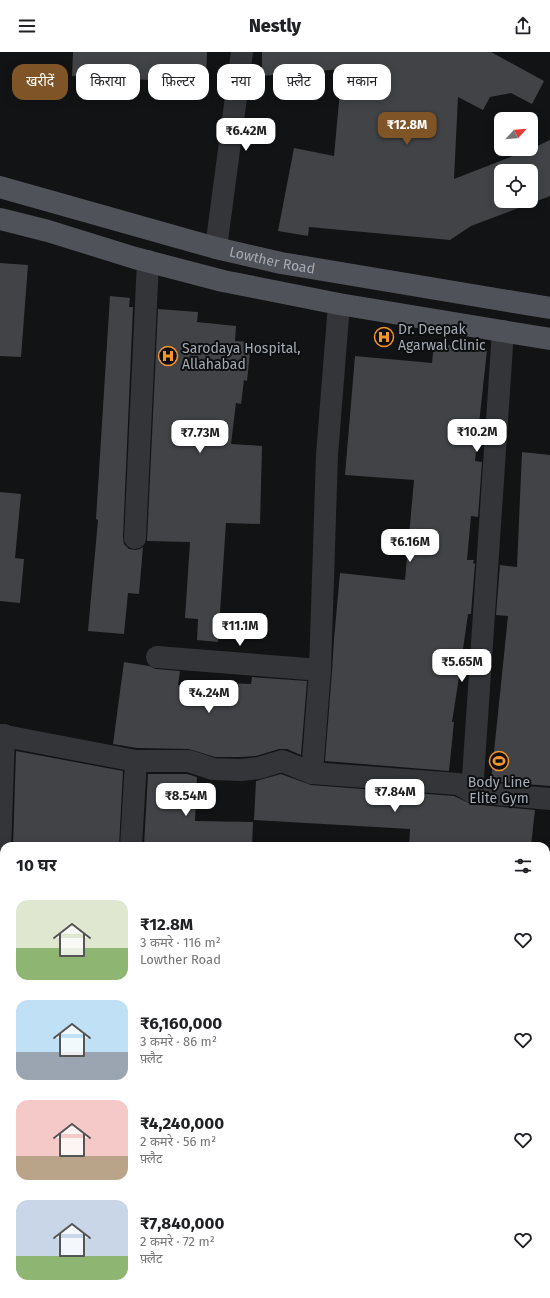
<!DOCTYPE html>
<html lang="hi">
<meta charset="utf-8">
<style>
body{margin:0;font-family:"Fira Sans","Noto Sans Devanagari",sans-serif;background:#f6f6f6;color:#202124;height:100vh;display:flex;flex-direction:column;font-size:15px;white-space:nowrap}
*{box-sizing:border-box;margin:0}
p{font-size:13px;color:#757577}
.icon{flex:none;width:22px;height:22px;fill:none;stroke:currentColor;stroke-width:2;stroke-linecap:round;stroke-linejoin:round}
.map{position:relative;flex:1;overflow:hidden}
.panel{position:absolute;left:0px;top:790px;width:550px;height:456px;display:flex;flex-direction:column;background:#fff;border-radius:12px 12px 0 0;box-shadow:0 2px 10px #0003}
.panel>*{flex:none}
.hud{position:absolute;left:12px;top:12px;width:526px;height:36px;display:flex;gap:8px}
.needle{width:26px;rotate:64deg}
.fabs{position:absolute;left:494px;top:60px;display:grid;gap:8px}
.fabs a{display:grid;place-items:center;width:44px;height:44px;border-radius:8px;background:#fff;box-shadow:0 2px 10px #0003;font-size:20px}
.price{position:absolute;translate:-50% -34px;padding:0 9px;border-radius:8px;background:#fff;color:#222;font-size:13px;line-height:26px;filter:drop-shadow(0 1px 2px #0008)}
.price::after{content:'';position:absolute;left:50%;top:24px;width:12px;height:9px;margin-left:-6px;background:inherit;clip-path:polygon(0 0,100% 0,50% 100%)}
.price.on{background:#7f5528;color:#fff}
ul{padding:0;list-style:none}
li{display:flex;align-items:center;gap:12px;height:100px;padding:0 16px}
li span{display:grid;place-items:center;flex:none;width:112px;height:80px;border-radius:12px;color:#555}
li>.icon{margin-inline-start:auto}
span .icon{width:48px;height:48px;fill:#fffc;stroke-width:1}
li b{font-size:17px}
h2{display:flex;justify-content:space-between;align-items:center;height:48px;padding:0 16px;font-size:17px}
.chip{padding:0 14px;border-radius:12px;background:#fff;box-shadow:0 2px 10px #0003;font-size:14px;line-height:36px}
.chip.on{background:#7f5528;color:#fff}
header{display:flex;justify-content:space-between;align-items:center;height:52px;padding:0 16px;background:#fff;font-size:18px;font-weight:800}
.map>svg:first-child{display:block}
.building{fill:#414347;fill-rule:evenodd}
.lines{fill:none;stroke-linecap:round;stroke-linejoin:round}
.street{stroke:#333539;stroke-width:22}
.primary{stroke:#4f5258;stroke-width:22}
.labels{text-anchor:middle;stroke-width:4;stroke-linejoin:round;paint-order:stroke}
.street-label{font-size:14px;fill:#a4abb5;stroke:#0d0e0f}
.poi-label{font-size:14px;fill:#a4abb5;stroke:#0d0e0f;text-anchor:start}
</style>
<header><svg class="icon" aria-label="menu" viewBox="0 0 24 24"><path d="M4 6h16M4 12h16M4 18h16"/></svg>Nestly<svg class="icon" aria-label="share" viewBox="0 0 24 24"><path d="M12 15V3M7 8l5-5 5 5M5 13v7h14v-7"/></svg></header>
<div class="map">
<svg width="550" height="1246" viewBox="0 0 550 1246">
<rect width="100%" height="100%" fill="#121314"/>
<!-- building -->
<g class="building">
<polygon points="73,0 207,0 206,31 72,24"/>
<path d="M262,0H491L544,29L532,52L511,41L490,45L483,58L458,45L454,127L531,97L550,88V144L471,174L450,188L309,175L308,184L278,179L294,96L334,104L342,17L262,24ZM501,119H531V149H501Z"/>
<polygon points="0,211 28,213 21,305 0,304"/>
<polygon points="110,244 130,246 129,255 133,255 123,485 124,492 129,497 135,498 140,497 143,495 139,542 128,541 124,582 88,579 98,468 96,467"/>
<polygon points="158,257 198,260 197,270 236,274 235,289 251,290 247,329 244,328 241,352 236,351 231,392 262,394 260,472 226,471 218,590 197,588 198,567 185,566 190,490 147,489"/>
<polygon points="434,291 487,298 475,409 482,410 478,465 471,464 467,508 474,508 473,511 475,512 471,562 468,562 459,625 452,670 454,670 449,719 325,709 332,619 334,587 340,521 405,528 414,428 345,423 355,304 432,311"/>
<polygon points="522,400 550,403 550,734 491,729 508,564 496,563 500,513 517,515"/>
<polygon points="0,440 21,442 15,506 24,507 20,551 0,549"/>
<polygon points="124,610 149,614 156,617 180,619 178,633 228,635 228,631 251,632 252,625 307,629 301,703 287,697 279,697 256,704 241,705 215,705 189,697 137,696 113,692"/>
<polygon points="16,699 123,719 119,794 13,794"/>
<polygon points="148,722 187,722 197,725 195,769 253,770 252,794 144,794"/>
<polygon points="281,722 311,733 454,744 471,752 535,758 531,794 409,794 410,777 254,768 256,729"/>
</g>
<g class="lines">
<!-- street -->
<g class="street">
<polyline points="216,196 242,0"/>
<polyline points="135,486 148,209"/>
<polyline points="157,605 320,618"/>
<polyline points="0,683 136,709 189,709 213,717 241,718 259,716 282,709 312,721 458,732 472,740 550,747"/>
<polyline points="312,721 320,618 327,403 339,252"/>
<polyline points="472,740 503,279"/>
<polyline points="131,794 136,709"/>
<polyline points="0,802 4,683"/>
<polyline points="546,873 550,873"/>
<polyline points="0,1218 4,1219"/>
<polyline points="253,1242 297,1246"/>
<polyline points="56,1246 57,1242"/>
<polyline points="546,1246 550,1232"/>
</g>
<!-- primary -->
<g class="primary">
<path id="s1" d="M0,135L216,196L281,211L550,256"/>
<polyline points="0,167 48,179 135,206 223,229 339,252 550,287"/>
</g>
</g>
<!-- icons -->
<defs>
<symbol id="hospital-ring" viewBox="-11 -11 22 22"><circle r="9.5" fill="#0d0e0f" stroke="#f3942c" stroke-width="1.5"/><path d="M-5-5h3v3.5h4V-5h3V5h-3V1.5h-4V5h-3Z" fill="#f3942c"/></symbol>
<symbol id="stadium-ring" viewBox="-11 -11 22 22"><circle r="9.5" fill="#0d0e0f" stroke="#f3942c" stroke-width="1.5"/><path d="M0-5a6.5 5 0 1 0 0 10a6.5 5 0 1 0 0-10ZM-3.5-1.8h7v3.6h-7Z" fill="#f3942c"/></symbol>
</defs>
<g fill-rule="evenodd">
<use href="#hospital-ring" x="373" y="274" width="22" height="22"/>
<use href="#hospital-ring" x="157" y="293" width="22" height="22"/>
<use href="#stadium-ring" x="488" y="698" width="22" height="22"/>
</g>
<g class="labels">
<!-- street labels -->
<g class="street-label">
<text dy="5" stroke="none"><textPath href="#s1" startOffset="282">Lowther Road</textPath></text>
</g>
<!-- poi labels -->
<g class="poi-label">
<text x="398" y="282">Dr. Deepak<tspan x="398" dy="16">Agarwal Clinic</tspan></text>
<text x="182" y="301">Sarodaya Hospital,<tspan x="182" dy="16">Allahabad</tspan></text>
<text x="499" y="735" text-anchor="middle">Body Line<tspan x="499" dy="16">Elite Gym</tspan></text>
</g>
</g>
</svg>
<div class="fabs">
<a><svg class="needle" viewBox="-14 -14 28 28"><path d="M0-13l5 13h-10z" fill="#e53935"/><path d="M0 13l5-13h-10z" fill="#757577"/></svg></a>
<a><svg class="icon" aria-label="locate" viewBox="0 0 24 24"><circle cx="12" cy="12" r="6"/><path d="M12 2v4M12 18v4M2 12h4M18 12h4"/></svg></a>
</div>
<b class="price on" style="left:407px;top:94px">₹12.8M</b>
<b class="price" style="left:246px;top:100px">₹6.42M</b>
<b class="price" style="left:477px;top:401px">₹10.2M</b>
<b class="price" style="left:200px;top:402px">₹7.73M</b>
<b class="price" style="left:410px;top:511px">₹6.16M</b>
<b class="price" style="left:240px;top:595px">₹11.1M</b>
<b class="price" style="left:462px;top:631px">₹5.65M</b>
<b class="price" style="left:209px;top:662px">₹4.24M</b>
<b class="price" style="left:395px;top:761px">₹7.84M</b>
<b class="price" style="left:186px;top:765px">₹8.54M</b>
<div class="hud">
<a class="chip on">खरीदें</a>
<a class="chip">किराया</a>
<a class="chip">फ़िल्टर</a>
<a class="chip">नया</a>
<a class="chip">फ़्लैट</a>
<a class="chip">मकान</a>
</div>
<section class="panel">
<h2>10 घर<svg class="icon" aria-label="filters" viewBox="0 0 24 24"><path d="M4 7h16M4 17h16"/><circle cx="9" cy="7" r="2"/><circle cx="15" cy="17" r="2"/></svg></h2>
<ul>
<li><span style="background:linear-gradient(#dfe7d0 60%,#8fb573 0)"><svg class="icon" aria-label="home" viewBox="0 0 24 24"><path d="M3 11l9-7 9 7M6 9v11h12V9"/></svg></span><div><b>₹12.8M</b><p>3 कमरे · 116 m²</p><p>Lowther Road</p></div><svg class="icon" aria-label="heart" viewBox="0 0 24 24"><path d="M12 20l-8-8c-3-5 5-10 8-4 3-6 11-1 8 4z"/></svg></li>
<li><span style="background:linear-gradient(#bfe0f5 65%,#9aa5b1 0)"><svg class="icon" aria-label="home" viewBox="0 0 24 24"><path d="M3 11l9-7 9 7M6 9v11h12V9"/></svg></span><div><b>₹6,160,000</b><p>3 कमरे · 86 m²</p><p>फ़्लैट</p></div><svg class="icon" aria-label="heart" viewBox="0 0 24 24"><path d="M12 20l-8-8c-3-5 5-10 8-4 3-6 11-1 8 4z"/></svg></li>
<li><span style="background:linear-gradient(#f6c9c9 70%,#b9a48a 0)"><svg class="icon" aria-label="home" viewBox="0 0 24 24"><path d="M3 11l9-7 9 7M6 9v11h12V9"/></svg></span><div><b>₹4,240,000</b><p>2 कमरे · 56 m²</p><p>फ़्लैट</p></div><svg class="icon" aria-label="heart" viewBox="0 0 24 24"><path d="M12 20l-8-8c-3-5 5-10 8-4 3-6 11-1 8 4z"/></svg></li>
<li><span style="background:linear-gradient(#c9d6e8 70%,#8fb573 0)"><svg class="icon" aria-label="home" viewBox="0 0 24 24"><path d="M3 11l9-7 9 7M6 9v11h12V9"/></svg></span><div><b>₹7,840,000</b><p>2 कमरे · 72 m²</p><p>फ़्लैट</p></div><svg class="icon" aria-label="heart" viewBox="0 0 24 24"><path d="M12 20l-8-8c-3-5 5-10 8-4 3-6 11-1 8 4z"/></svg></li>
</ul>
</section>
</div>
